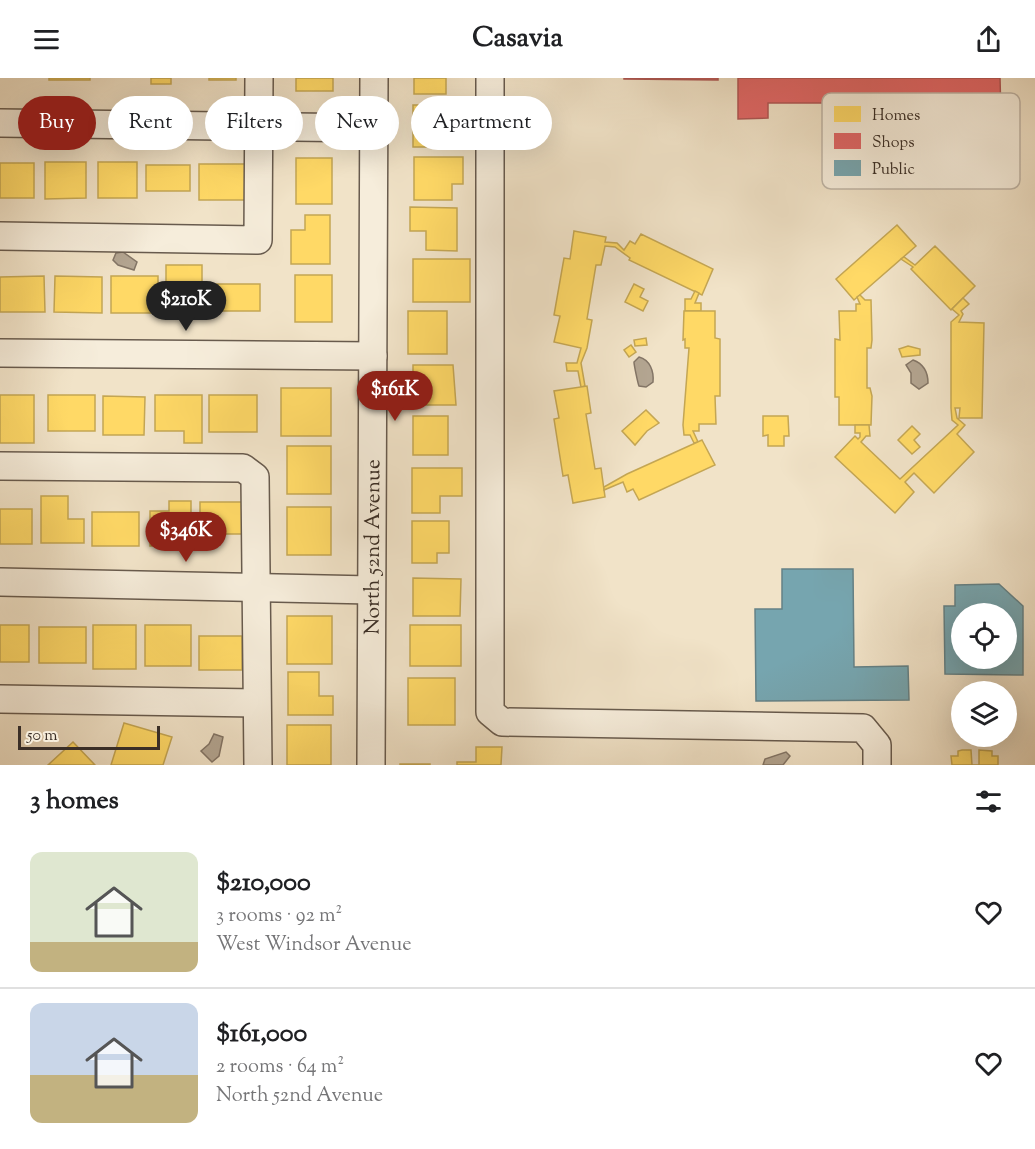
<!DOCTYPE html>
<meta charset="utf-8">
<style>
body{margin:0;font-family:"Sorts Mill Goudy",serif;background:#f6f6f6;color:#202124;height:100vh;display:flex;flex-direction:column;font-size:22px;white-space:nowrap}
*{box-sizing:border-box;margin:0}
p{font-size:20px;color:#757577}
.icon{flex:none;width:33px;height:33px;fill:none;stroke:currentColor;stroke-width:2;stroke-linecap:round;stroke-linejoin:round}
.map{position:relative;height:687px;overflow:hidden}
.drawer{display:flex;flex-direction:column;background:#fff;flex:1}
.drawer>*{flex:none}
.guide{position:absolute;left:18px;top:18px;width:600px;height:54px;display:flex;gap:12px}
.buttons{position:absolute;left:951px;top:525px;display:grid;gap:12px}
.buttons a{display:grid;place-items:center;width:66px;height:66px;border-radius:50%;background:#fff;box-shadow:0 6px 24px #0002;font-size:30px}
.scale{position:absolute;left:18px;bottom:15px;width:142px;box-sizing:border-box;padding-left:6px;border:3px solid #3a2e26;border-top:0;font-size:16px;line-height:21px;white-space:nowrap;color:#3a2e26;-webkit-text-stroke:4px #f6eddb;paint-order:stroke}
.price{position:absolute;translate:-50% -51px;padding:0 14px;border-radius:21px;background:#8f2418;color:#fff;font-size:20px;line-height:39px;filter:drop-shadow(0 2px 3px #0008)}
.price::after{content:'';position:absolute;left:50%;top:36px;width:18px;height:14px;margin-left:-9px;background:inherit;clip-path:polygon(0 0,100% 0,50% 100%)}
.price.selected{background:#222;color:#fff}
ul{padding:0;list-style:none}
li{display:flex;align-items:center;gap:18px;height:150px;padding:0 30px}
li+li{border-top:2px solid #e0e0e0}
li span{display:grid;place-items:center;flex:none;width:168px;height:120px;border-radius:12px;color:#555}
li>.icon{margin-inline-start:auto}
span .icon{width:72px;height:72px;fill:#fffc;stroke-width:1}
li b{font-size:26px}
h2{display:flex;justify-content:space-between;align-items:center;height:72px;padding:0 30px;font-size:26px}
.tag{padding:0 21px;border-radius:27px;background:#fff;box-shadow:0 6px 24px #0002;font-size:21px;line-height:54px}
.tag.selected{background:#8f2418;color:#fff}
header{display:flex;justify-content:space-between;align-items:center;height:78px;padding:0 30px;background:#fff;font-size:27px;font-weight:700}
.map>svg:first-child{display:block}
.water{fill:#b3a591;stroke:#837566;stroke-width:1.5}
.homes{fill:#ffd966;stroke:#c4a653;stroke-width:1.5}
.shops{fill:#e06666;stroke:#ae5553;stroke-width:1.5}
.public{fill:#76a5af;stroke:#648186;stroke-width:1.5;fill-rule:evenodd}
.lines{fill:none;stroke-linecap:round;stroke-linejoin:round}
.minor-casing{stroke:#685b4e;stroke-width:30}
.minor{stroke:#f6eddb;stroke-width:27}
.labels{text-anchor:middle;stroke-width:6;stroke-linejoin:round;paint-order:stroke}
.street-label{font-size:21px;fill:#3a2e26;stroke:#f6eddb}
.key{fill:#f6eddb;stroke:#beb4a5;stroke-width:1.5}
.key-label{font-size:16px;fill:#3a2e26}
</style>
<header><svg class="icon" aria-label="menu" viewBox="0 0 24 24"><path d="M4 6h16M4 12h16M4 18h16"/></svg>Casavia<svg class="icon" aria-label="share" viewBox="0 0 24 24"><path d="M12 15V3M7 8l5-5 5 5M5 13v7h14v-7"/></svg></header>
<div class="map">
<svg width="1035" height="687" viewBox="0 0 1035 687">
<rect width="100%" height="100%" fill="#f1e3c8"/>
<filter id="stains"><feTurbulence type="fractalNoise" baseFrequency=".00333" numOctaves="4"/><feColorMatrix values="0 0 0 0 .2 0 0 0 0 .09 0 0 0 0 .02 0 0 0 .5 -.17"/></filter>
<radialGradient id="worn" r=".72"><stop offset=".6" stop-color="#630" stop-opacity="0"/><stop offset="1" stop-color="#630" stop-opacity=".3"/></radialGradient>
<!-- water -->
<g class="water">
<polygon points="123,174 137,184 134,192 118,187 113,182 116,175"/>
<path d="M639,279C650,282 654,293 653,304L646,309L639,308C638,306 634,287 634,284Z"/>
<path d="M913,282C924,286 928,294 928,305L919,311L911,305V295L906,287Z"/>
<polygon points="214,656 223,659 219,678 212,684 201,673 209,666"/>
<polygon points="786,674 790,678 783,687 763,687 765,681"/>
</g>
<!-- homes -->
<g class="homes">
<rect x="49" y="0" width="41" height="2"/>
<rect x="151" y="0" width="20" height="6"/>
<rect x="209" y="0" width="27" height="2"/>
<rect x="296" y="0" width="37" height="13"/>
<rect x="414" y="0" width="32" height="16"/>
<rect x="413" y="27" width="35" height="42"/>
<polygon points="414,79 463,79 463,106 452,106 452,122 414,122"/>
<rect x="296" y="80" width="36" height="46"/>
<polygon points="45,84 86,84 86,120 45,121"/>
<rect x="98" y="84" width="39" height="36"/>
<rect x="0" y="85" width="34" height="35"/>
<rect x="199" y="86" width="49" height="36"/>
<rect x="146" y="87" width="44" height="26"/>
<polygon points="410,129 457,130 457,173 426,172 426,153 410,153"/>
<polygon points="305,137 330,137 330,186 291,186 291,152 305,152"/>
<polygon points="897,147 916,168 854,222 836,201"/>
<polygon points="574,153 606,159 605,164 617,165 624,172 630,163 635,166 641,156 713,191 702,217 629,182 630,180 615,169 605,168 601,187 596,187 587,241 592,242 587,270 581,285 585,308 581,309 578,293 567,293 566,285 577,285 581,270 554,264 560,238 554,237 564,180 570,181"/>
<polygon points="935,168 975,208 951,232 911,191 913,189 901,181 904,179 915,187"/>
<rect x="413" y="181" width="57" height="43"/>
<rect x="166" y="187" width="36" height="47"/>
<rect x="295" y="197" width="37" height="47"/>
<polygon points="44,198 45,234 0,234 0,199"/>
<polygon points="55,198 102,199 102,235 54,234"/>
<rect x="111" y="198" width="47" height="37"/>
<rect x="216" y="206" width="44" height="27"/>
<polygon points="634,206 644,211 640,219 648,223 643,233 625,224"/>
<polygon points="695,213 699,215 695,225 701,225 701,233 685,233 685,221 691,221"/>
<polygon points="860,217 865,222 871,222 872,262 871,270 867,270 867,310 870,310 872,318 871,347 839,347 839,319 835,319 835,261 840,262 839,233 856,233 856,226 860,226 857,219"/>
<polygon points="963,220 969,226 961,233 963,236 959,244 984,245 982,340 959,340 960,330 955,330 957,340 965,347 957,356 974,374 934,415 914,395 905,404 914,414 895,435 835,379 855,358 858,361 860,359 860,355 855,355 855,347 869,347 870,358 866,358 861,364 900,401 958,347 952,342 951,330 951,244 959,237 952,231"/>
<rect x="408" y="233" width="39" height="43"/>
<polygon points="684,233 715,233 715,260 720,261 720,318 715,318 716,346 699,346 699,353 693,353 698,364 694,365 690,357 684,357 683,347 689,270 685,270 685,261 683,262"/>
<polygon points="646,260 647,267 635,268 634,262"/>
<polygon points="631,267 636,274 629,279 624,272"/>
<polygon points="908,268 920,271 920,277 902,279 899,271"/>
<polygon points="413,287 453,287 456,327 413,327"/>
<polygon points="587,308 591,335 586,336 595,391 601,390 605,419 573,425 568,397 563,398 554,341 559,340 554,313"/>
<rect x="281" y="310" width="50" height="48"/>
<rect x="0" y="317" width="34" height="48"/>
<rect x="48" y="317" width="47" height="36"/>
<polygon points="155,317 202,317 202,365 184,365 184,353 155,353"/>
<rect x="209" y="317" width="48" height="37"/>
<polygon points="103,318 145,319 144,357 103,357"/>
<polygon points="646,332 659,345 647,353 635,367 622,353"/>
<rect x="413" y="338" width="35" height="39"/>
<polygon points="763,338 788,338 789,358 784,358 784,368 768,368 768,357 763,358"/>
<polygon points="912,348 920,356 914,362 920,369 912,376 898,362"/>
<polygon points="702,362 715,387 639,422 633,411 627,414 623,404 604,412 604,409 627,396"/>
<rect x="287" y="368" width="44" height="48"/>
<polygon points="412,390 462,390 462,418 440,418 440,435 412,435"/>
<polygon points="41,418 68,418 68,441 84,441 84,465 41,465"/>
<polygon points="169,423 191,423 191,468 150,468 150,433 169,433"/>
<polygon points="200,424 244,424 244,456 213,456 213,469 200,469"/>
<rect x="287" y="429" width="44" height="48"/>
<rect x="0" y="431" width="32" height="35"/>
<rect x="92" y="434" width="47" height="34"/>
<polygon points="412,443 449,443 449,475 437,475 437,485 412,485"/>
<polygon points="413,500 461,501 460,538 413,538"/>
<rect x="287" y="538" width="45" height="48"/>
<rect x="0" y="547" width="29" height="37"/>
<rect x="93" y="547" width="43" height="44"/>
<rect x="145" y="547" width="46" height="41"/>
<rect x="410" y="547" width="51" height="41"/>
<rect x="39" y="549" width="47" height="36"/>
<rect x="199" y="558" width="43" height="34"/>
<polygon points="288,594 319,594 319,618 333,618 333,637 288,637"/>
<rect x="408" y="600" width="47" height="47"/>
<polygon points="124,645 172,659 163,687 111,687"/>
<rect x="287" y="647" width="44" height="40"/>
<polygon points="73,664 95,687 48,687"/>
<polygon points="476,669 502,669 501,687 457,687 457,684 476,684"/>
<polygon points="962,672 971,672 972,687 979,687 979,672 992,673 992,678 998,678 998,687 952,687 951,678 958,678 958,673"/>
<rect x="400" y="686" width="30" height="1"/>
</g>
<!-- shops -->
<g class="shops">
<polygon points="624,0 718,0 718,2 624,1"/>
<polygon points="738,0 1000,0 1001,38 879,39 879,25 768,25 768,40 738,41"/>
</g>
<!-- public -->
<g class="public">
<polygon points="782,491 853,491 854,589 908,588 909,622 756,623 755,531 782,531"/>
<path d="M999,506L1023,528V597L945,596L944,528H955V507ZM962,536H1006V580H962Z"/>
</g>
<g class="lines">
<defs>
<g id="minor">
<polyline points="490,0 490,634 502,644 863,650 877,667 877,687"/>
<polyline points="0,45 374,50"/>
<polyline points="0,158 258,162 259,0"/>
<polyline points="0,275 373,278"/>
<polyline points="0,388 243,390 255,399 258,687"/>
<polyline points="0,504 371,512"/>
<polyline points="0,621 256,625"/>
<path id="s1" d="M371,687L374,0"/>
</g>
</defs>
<!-- minor casing -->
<use href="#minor" class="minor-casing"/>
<!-- minor -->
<use href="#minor" class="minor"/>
</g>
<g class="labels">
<!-- street labels -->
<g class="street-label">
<text dy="7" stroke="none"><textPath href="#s1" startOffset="218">North 52nd Avenue</textPath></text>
</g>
</g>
<!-- legend -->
<rect x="822" y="15" width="198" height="96" rx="9" class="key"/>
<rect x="834" y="28" width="27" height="16" fill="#ffd966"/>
<rect x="834" y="55" width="27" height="16" fill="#e06666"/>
<rect x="834" y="82" width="27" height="16" fill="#76a5af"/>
<g class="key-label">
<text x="872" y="42">Homes</text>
<text x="872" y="69">Shops</text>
<text x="872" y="96">Public</text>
</g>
<rect width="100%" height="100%" filter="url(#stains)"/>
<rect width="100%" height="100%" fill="url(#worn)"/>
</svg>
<div class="buttons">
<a><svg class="icon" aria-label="locate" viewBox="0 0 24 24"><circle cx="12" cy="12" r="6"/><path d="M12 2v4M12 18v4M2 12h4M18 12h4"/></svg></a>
<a><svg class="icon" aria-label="layers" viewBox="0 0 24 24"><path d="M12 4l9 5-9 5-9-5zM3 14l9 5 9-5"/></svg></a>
</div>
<div class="scale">50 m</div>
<b class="price selected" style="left:186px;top:254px">$210K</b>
<b class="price" style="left:395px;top:344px">$161K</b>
<b class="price" style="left:186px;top:485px">$346K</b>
<div class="guide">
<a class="tag selected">Buy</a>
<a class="tag">Rent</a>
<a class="tag">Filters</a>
<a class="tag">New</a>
<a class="tag">Apartment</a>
</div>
</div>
<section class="drawer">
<h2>3 homes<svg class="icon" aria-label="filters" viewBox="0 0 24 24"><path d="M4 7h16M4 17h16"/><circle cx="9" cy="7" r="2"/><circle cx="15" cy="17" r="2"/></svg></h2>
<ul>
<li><span style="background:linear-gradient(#dfe7d0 75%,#c2b280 0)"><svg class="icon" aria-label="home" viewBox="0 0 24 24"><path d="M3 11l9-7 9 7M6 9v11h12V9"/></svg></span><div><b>$210,000</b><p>3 rooms · 92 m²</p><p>West Windsor Avenue</p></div><svg class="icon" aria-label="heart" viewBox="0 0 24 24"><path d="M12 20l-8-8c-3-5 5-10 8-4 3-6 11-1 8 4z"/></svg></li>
<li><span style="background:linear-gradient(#c9d6e8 60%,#c2b280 0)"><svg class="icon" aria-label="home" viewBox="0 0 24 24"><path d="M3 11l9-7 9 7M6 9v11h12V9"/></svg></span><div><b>$161,000</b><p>2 rooms · 64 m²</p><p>North 52nd Avenue</p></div><svg class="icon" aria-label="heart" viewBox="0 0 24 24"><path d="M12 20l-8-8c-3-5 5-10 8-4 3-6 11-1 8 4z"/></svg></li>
</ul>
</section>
